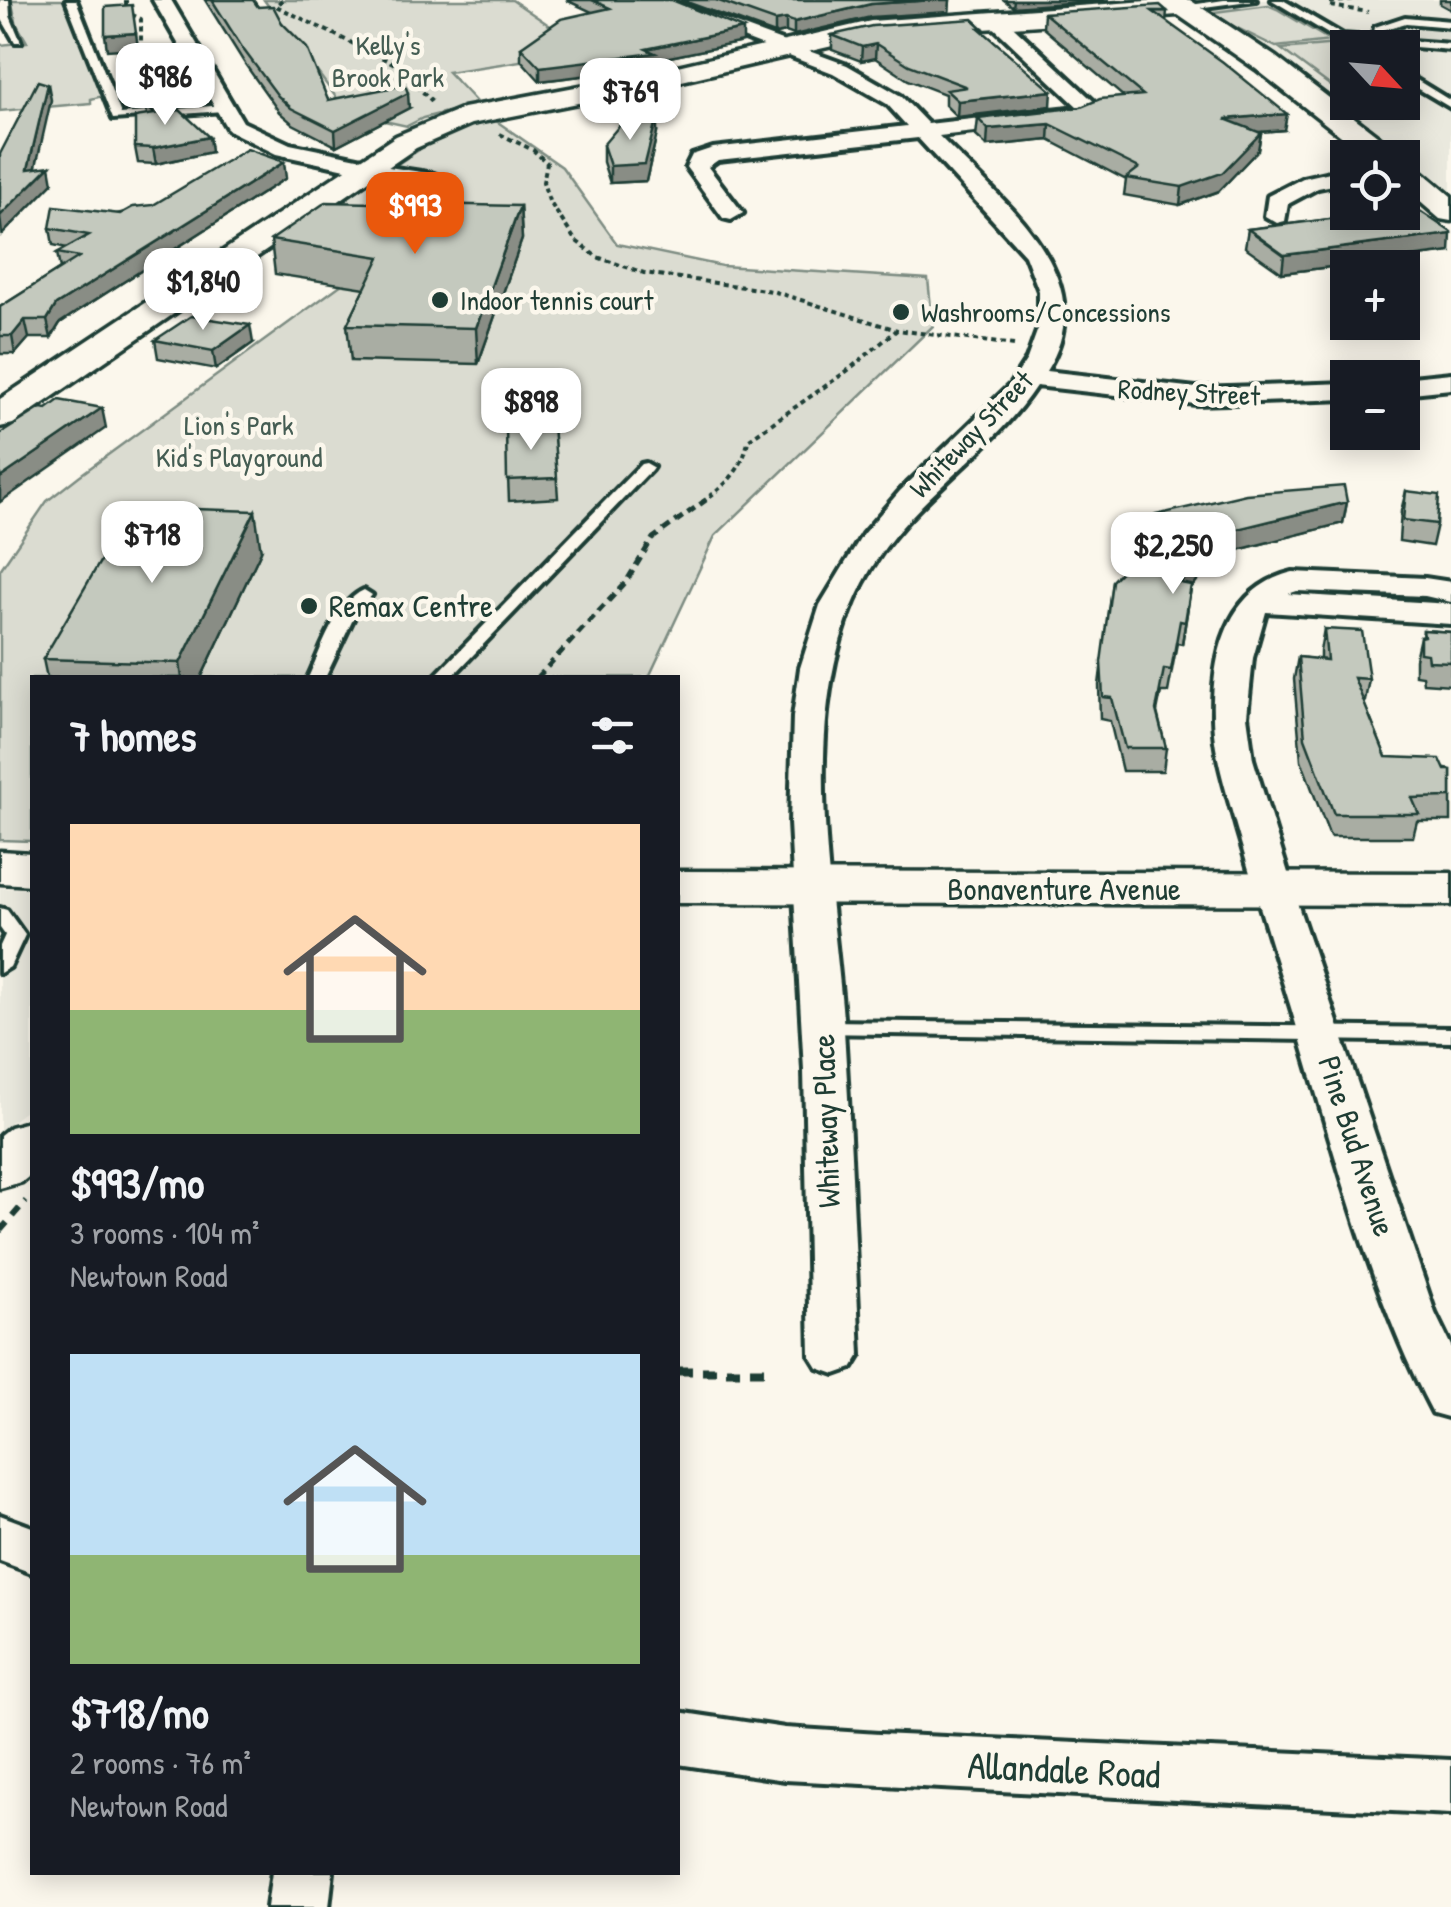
<!DOCTYPE html>
<meta charset="utf-8">
<style>
body{margin:0;font-family:"Patrick Hand",sans-serif;background:#242831;color:#f1f3f6;height:100vh;display:flex;flex-direction:column;font-size:38px;white-space:nowrap}
*{box-sizing:border-box;margin:0}
p{font-size:32px;color:#9ea1a6}
.icon{flex:none;width:55px;height:55px;fill:none;stroke:currentColor;stroke-width:2;stroke-linecap:round;stroke-linejoin:round}
.map{position:relative;flex:1;overflow:hidden}
.side{position:absolute;left:30px;top:675px;width:650px;height:1200px;display:flex;flex-direction:column;background:#171b24;border-radius:0px;box-shadow:0 5px 25px #0003}
.side>*{flex:none}
.needle{width:65px;rotate:116deg}
.tools{position:absolute;left:1330px;top:30px;display:grid;gap:20px}
.tools a{display:grid;place-items:center;width:90px;height:90px;border-radius:0px;background:#171b24;box-shadow:0 5px 25px #0003;font-size:50px}
.price{position:absolute;translate:-50% -85px;padding:0 22px;border-radius:20px;background:#fff;color:#222;font-size:32px;line-height:65px;filter:drop-shadow(0 2px 5px #0008)}
.price::after{content:'';position:absolute;left:50%;top:60px;width:30px;height:22px;margin-left:-15px;background:inherit;clip-path:polygon(0 0,100% 0,50% 100%)}
.price.selected{background:#ea580c;color:#fff}
ul{padding:0;list-style:none}
li{display:grid;align-content:center;gap:20px;height:530px;padding:0 40px}
li span{display:grid;place-items:center;height:310px;border-radius:0px;color:#555}
li>.icon{margin-inline-start:auto}
span .icon{width:180px;height:180px;fill:#fffc;stroke-width:1}
li b{font-size:42px}
h2{display:flex;justify-content:space-between;align-items:center;height:120px;padding:0 40px;font-size:42px}
.map>svg:first-child{display:block}
.built{fill:#eae9de;fill-rule:evenodd}
.green{fill:#dbdcd1;stroke:#7d8c82;stroke-width:2.5}
.lines{fill:none;stroke-linecap:round;stroke-linejoin:round}
.lane-casing{stroke:#1f3d34;stroke-width:8}
.street-casing{stroke:#1f3d34;stroke-width:8}
.secondary-casing{stroke:#1f3d34;stroke-width:7}
.path-far3{stroke:#1f3d34;stroke-width:4;stroke-dasharray:5 4;stroke-linecap:butt}
.path-far2{stroke:#1f3d34;stroke-width:5;stroke-dasharray:9 6;stroke-linecap:butt}
.path-far1{stroke:#1f3d34;stroke-width:6;stroke-dasharray:11 8;stroke-linecap:butt}
.path{stroke:#1f3d34;stroke-width:9;stroke-dasharray:14 10;stroke-linecap:butt}
.lane{fill:#fbf7ec;fill-rule:evenodd}
.street{fill:#fbf7ec;fill-rule:evenodd}
.secondary{fill:#fbf7ec;fill-rule:evenodd}
.wall{fill:#a9ada3;stroke:#1f3d34;stroke-width:2.5}
.shaded-wall{fill:#898d85;stroke:#1f3d34;stroke-width:2.5}
.building{fill:#c4c9be;stroke:#1f3d34;stroke-width:2.5}
.poi-dot{fill:#1f3d34;stroke:#fbf7ec;stroke-width:4}
.labels{text-anchor:middle;stroke-width:9;stroke-linejoin:round;paint-order:stroke}
.far-park-label{font-size:28px;fill:#455d53;stroke:#fbf7ec}
.far-poi-label{font-size:28px;fill:#1f3d34;stroke:#fbf7ec;text-anchor:start}
.far-street-label{font-size:28px;fill:#1f3d34;stroke:#fbf7ec}
.poi-label{font-size:32px;fill:#1f3d34;stroke:#fbf7ec;text-anchor:start}
.street-label{font-size:32px;fill:#1f3d34;stroke:#fbf7ec}
.near-street-label{font-size:38px;fill:#1f3d34;stroke:#fbf7ec}
</style>
<div class="map">
<svg width="1451" height="1907" viewBox="0 0 1451 1907">
<rect width="100%" height="100%" fill="#fbf7ec"/>
<filter id="ink" filterUnits="userSpaceOnUse"><feTurbulence type="fractalNoise" baseFrequency=".01" numOctaves="2"/><feDisplacementMap in="SourceGraphic" scale="20" xChannelSelector="R" yChannelSelector="G"/><feConvolveMatrix kernelMatrix="1 2 1 2 8 2 1 2 1" color-interpolation-filters="sRGB"/></filter>
<g filter="url(#ink)">
<!-- built -->
<g class="built">
<path d="M1173,0H1451V212L1403,170L1402,158ZM1348,48H1402V102H1348Z"/>
<polygon points="0,888 32,889 32,1106 0,1130"/>
</g>
<!-- green -->
<g class="green">
<polygon points="11,0 64,0 103,96 91,99 91,103 0,111 0,45 27,42 17,25"/>
<polygon points="264,0 512,0 587,51 448,72 478,104 423,118 407,126 371,118 341,104"/>
<polygon points="1268,5 1277,9 1331,41 1276,47 1207,13"/>
<polygon points="1404,22 1451,30 1451,46 1409,42 1389,30"/>
<polygon points="1337,44 1347,51 1347,98 1281,49"/>
<polygon points="492,118 562,167 617,244 722,266 928,279 933,326 715,536 649,677 32,678 32,841 0,840 0,570 47,501 79,476 409,235 337,204 440,136"/>
</g>
<g class="lines">
<defs>
<g id="lane">
<polygon points="0,0 9,0 10,16 21,42 15,42 0,16"/>
<polygon points="66,0 76,0 121,114 223,105 228,108 223,111 113,119"/>
<polygon points="1224,0 1256,0 1182,10 1177,7"/>
<polygon points="1272,0 1283,0 1343,35 1382,38 1374,33 1375,27 1405,17 1451,21 1451,27 1406,23 1383,30 1397,40 1451,44 1451,50 1354,42 1354,46 1348,46"/>
<polygon points="1402,71 1451,101 1451,108 1402,79"/>
<polygon points="1402,99 1406,104 1327,111 1322,108 1357,102 1402,102"/>
<polygon points="369,164 434,174 440,177 434,180 365,169 364,167"/>
<polygon points="646,463 653,467 651,470 451,678 433,678 641,464"/>
<path d="M364,590L372,595L355,615L325,678H308C321,651 335,603 364,590Z"/>
<polygon points="0,908 7,910 25,935 10,967 0,973 0,946 5,935 0,928"/>
<polygon points="823,1021 1451,1028 1451,1042 816,1033 813,1028"/>
</g>
<g id="street">
<polygon points="153,0 171,0 243,122 290,144 377,162 380,167 377,172 369,174 276,154 228,130"/>
<path d="M644,0H670L847,65L901,96L928,124L1078,107L985,19L994,13L1001,15L1102,109L1079,120L939,136C998,198 1107,276 1046,371L1196,388L1348,383V399L1196,404L1036,386C987,460 906,500 863,583C795,714 834,890 844,1030C851,1138 855,1247 860,1355L852,1368L835,1374L818,1368L810,1355L804,1070L790,823L793,717L800,668L820,605L863,534L900,491L1010,385L1027,359L1039,326V291L1025,255L918,138L718,160L708,167L743,213L731,220L723,218L686,167L692,155L713,148L907,126L887,104L833,73Z"/>
<polygon points="1348,168 1348,182 1318,188 1288,204 1285,221 1277,223 1265,216 1268,196 1303,178"/>
<polygon points="1451,373 1451,389 1402,394 1402,378"/>
<path d="M1293,572L1425,578L1451,582V602L1425,596L1297,591L1288,594L1451,604V624L1266,612L1253,658L1247,716L1253,759L1300,912L1435,1313L1451,1346V1418L1433,1413C1365,1285 1327,1121 1283,982C1267,931 1252,880 1237,829C1227,792 1214,756 1213,718C1212,656 1226,588 1293,572Z"/>
<polygon points="0,1515 32,1527 32,1573 0,1561"/>
<polygon points="678,1712 785,1728 879,1734 1451,1760 1451,1814 785,1780 678,1764"/>
<polygon points="272,1872 333,1872 329,1907 267,1907"/>
</g>
<g id="secondary">
<polygon points="1161,0 1190,0 1276,57 1399,152 1403,158 1369,158 1256,69 1178,15 871,37 639,91 471,124 416,148 13,424 0,427 0,399 396,136 463,108 639,75 871,21"/>
<polygon points="1402,161 1413,164 1451,196 1451,221 1440,219 1402,186"/>
<polygon points="0,851 32,853 32,885 0,883"/>
<polygon points="678,871 1451,873 1451,905 678,903"/>
<polygon points="32,1121 32,1174 22,1182 0,1188 0,1135 10,1127"/>
</g>
</defs>
<!-- lane casing -->
<use href="#lane" class="lane-casing"/>
<!-- street casing -->
<use href="#street" class="street-casing"/>
<!-- secondary casing -->
<use href="#secondary" class="secondary-casing"/>
<!-- path-far3 -->
<g class="path-far3">
<polyline points="126,0 126,12 141,19 141,46 134,46"/>
<polyline points="282,0 276,6 393,63 432,101"/>
<polyline points="1330,2 1357,0"/>
<polyline points="1331,6 1368,12"/>
<polyline points="148,56 156,56 156,63 168,62"/>
<polyline points="1341,58 1341,85"/>
<polyline points="500,134 533,150 547,163 543,182 549,201 575,240 597,257 644,273 772,291 897,330"/>
<path d="M702,502C725,486 744,469 748,440L847,371L897,330L1014,345"/>
</g>
<!-- path-far2 -->
<polyline class="path-far2" points="537,678 626,582 653,538 706,500"/>
<!-- path-far1 -->
<polyline class="path-far1" points="0,1231 26,1201"/>
<!-- path -->
<polyline class="path" points="678,1371 764,1371"/>
<!-- lane -->
<use href="#lane" class="lane"/>
<!-- street -->
<use href="#street" class="street"/>
<!-- secondary -->
<use href="#secondary" class="secondary"/>
</g>
<!-- wall -->
<g class="wall">
<polygon points="205,0 253,0 258,7 282,23 328,100 409,108 336,146 293,124 279,112 245,64"/>
<polygon points="566,0 672,0 743,42 655,60 656,67 540,81 521,60 521,47 592,12"/>
<polygon points="681,0 950,0 949,12 871,17 794,35 786,32 775,34"/>
<polygon points="1004,0 1109,0 1013,7"/>
<polygon points="1440,0 1451,0 1451,10 1440,4"/>
<polygon points="1167,11 1166,22 1284,130 1259,132 1261,133 1258,150 1219,191 1180,205 1124,195 1126,180 1049,140 987,146 976,136 978,119 1081,107 1124,97 1043,28 1044,13"/>
<polygon points="983,28 982,32 1051,106 957,117 945,105 945,94 908,80 875,58 861,61 832,50 832,35"/>
<polygon points="166,81 168,112 209,137 211,152 156,164 138,163 135,147 147,115 146,108 138,109 135,93"/>
<polygon points="657,133 646,181 610,183 603,162 603,145"/>
<polygon points="1348,168 1348,208 1331,189 1334,172"/>
<polygon points="286,178 78,311 60,323 51,338 29,338 15,354 0,354 0,307 60,269 57,253 67,248 53,245 50,228"/>
<polygon points="520,206 522,239 478,364 351,361 347,325 365,288 275,274 271,240"/>
<polygon points="1351,212 1402,212 1450,252 1282,273 1245,247 1248,229 1354,216"/>
<polygon points="155,340 253,343 216,369 158,358"/>
<polygon points="553,425 558,498 509,501 506,427"/>
<polygon points="1406,491 1437,524 1432,546 1399,541 1401,511"/>
<polygon points="1347,502 1343,523 1218,555 1191,588 1182,644 1177,643 1168,692 1161,692 1157,712 1166,748 1163,771 1122,771 1110,721 1100,719 1099,685 1112,581 1126,566 1128,544"/>
<polygon points="261,551 201,678 47,678 43,659"/>
<polygon points="1324,629 1369,679 1365,701 1363,701 1386,757 1451,770 1451,821 1417,821 1413,837 1330,837 1301,760 1294,679 1298,657 1320,660 1320,651"/>
<polygon points="1423,630 1451,632 1451,685 1423,683 1422,676 1415,675 1415,659 1420,637 1422,637"/>
</g>
<!-- shaded-wall -->
<g class="shaded-wall">
<polygon points="934,0 950,0 949,12 871,17 794,35 794,22 871,4"/>
<polygon points="1014,0 1109,0 1013,7"/>
<polygon points="786,19 786,32 775,34 775,21"/>
<polygon points="743,29 743,42 655,60 656,67 540,81 540,67 646,49"/>
<polygon points="136,33 138,48 107,50 105,35"/>
<polygon points="876,44 875,58 861,61 862,47"/>
<polygon points="164,66 168,106 145,105 146,108 138,109 135,93"/>
<polygon points="48,84 51,100 32,184 50,166 53,183 2,235 0,216 28,169"/>
<polygon points="1052,91 1051,106 957,117 958,101"/>
<polygon points="408,93 409,108 336,146 335,130"/>
<polygon points="1287,114 1284,130 1222,135 1225,119"/>
<polygon points="657,116 657,133 646,181 610,183 610,166"/>
<polygon points="1050,124 1049,140 987,146 988,129"/>
<polygon points="1261,133 1258,150 1219,191 1180,205 1182,187"/>
<polygon points="209,137 211,152 156,164 153,148"/>
<polygon points="284,162 286,178 78,311 60,323 51,338 47,320 56,305"/>
<polygon points="520,206 522,239 478,364 476,328"/>
<polygon points="1451,234 1450,252 1282,273 1284,255"/>
<polygon points="25,320 29,338 15,354 12,336"/>
<polygon points="250,325 253,343 216,369 213,351"/>
<polygon points="102,408 106,428 0,502 0,478"/>
<polygon points="1347,502 1343,523 1218,555 1191,588 1182,644 1191,588 1180,583 1221,533"/>
<polygon points="255,511 261,551 201,678 182,678 180,663"/>
</g>
<!-- building -->
<g class="building">
<polygon points="212,0 253,0 258,7 273,6 282,23 307,48 328,100 405,85 408,93 335,130 291,108 278,96 243,49"/>
<polygon points="592,0 672,0 743,29 646,49 655,53 540,67 521,47 561,19 610,8"/>
<polygon points="716,0 934,0 871,4 794,22 786,19 775,21"/>
<polygon points="132,5 136,33 105,35 105,7"/>
<polygon points="1160,5 1167,11 1152,11 1223,62 1287,114 1225,119 1261,133 1222,173 1182,187 1126,178 1139,168 1050,124 988,129 978,119 1081,107 1100,99 1143,95 1044,13"/>
<polygon points="973,19 983,28 979,28 1052,91 958,101 946,90 967,87 909,65 876,44 862,47 832,35 872,26"/>
<polygon points="164,66 166,90 135,93 135,68"/>
<polygon points="38,81 48,84 28,169 50,166 0,216 0,154"/>
<polygon points="167,103 167,112 180,110 209,137 153,148 135,147 135,117 155,114 145,105"/>
<polygon points="657,116 645,164 610,166 603,145 619,126"/>
<polygon points="247,149 284,162 75,293 56,305 47,320 25,320 12,336 0,336 0,307 79,257 57,253 89,235 50,228 54,206 120,214 133,207 153,205"/>
<polygon points="1348,168 1348,187 1334,172"/>
<polygon points="1402,199 1451,232 1451,234 1284,255 1248,229 1371,214 1370,212 1402,212"/>
<polygon points="326,202 520,206 476,328 347,325 380,257 271,240"/>
<polygon points="191,316 250,325 213,351 155,340"/>
<polygon points="59,400 102,408 0,478 0,434 41,408 47,409"/>
<polygon points="553,425 557,478 507,480 506,427"/>
<polygon points="1344,486 1347,502 1221,533 1180,583 1191,585 1185,622 1180,621 1171,670 1164,669 1156,710 1166,748 1125,748 1112,698 1103,697 1101,662 1112,581 1138,554 1128,544 1147,517 1246,494"/>
<polygon points="1406,491 1439,495 1437,524 1403,520"/>
<polygon points="132,507 255,511 180,663 43,659"/>
<polygon points="1324,629 1362,631 1369,679 1354,678 1386,757 1440,759 1445,770 1451,770 1451,797 1412,798 1419,814 1334,814 1305,738 1298,657 1327,660"/>
<polygon points="1423,630 1451,632 1451,662 1428,661 1427,654 1420,653 1420,637 1424,636"/>
</g>
</g>
<!-- markers -->
<g class="poi-dot">
<circle cx="440" cy="300" r="10"/>
<circle cx="901" cy="312" r="10"/>
<circle cx="309" cy="606" r="10"/>
</g>
<g class="labels">
<!-- far-park labels -->
<g class="far-park-label">
<text x="388" y="55">Kelly's<tspan x="388" dy="32">Brook Park</tspan></text>
<text x="239" y="435">Lion's Park<tspan x="239" dy="32">Kid's Playground</tspan></text>
</g>
<!-- far-poi labels -->
<g class="far-poi-label">
<text x="460" y="310">Indoor tennis court</text>
<text x="921" y="322">Washrooms/Concessions</text>
</g>
<!-- far-street labels -->
<g class="far-street-label">
<text transform="translate(1189 392) rotate(3)" y="10">Rodney Street</text>
<text transform="translate(971 434) rotate(-46)" y="10">Whiteway Street</text>
</g>
<!-- poi labels -->
<g class="poi-label">
<text x="329" y="617">Remax Centre</text>
</g>
<!-- street labels -->
<g class="street-label">
<text x="1064" y="900">Bonaventure Avenue</text>
<text transform="translate(826 1121) rotate(-92)" y="11">Whiteway Place</text>
<text transform="translate(1357 1146) rotate(72)" y="11">Pine Bud Avenue</text>
</g>
<!-- near-street labels -->
<g class="near-street-label">
<text transform="translate(1064 1770) rotate(3)" y="13">Allandale Road</text>
</g>
</g>
</svg>
<div class="tools">
<a><svg class="needle" viewBox="-14 -14 28 28"><path d="M0-13l5 13h-10z" fill="#e53935"/><path d="M0 13l5-13h-10z" fill="#9ea1a6"/></svg></a>
<a><svg class="icon" aria-label="locate" viewBox="0 0 24 24"><circle cx="12" cy="12" r="6"/><path d="M12 2v4M12 18v4M2 12h4M18 12h4"/></svg></a>
<a>+</a>
<a>−</a>
</div>
<b class="price" style="left:165px;top:128px">$986</b>
<b class="price" style="left:630px;top:143px">$769</b>
<b class="price selected" style="left:415px;top:257px">$993</b>
<b class="price" style="left:203px;top:333px">$1,840</b>
<b class="price" style="left:531px;top:453px">$898</b>
<b class="price" style="left:152px;top:586px">$718</b>
<b class="price" style="left:1173px;top:597px">$2,250</b>
<section class="side">
<h2>7 homes<svg class="icon" aria-label="filters" viewBox="0 0 24 24"><path d="M4 7h16M4 17h16"/><circle cx="9" cy="7" r="2"/><circle cx="15" cy="17" r="2"/></svg></h2>
<ul>
<li><span style="background:linear-gradient(#ffd9b3 60%,#8fb573 0)"><svg class="icon" aria-label="home" viewBox="0 0 24 24"><path d="M3 11l9-7 9 7M6 9v11h12V9"/></svg></span><div><b>$993/mo</b><p>3 rooms · 104 m²</p><p>Newtown Road</p></div></li>
<li><span style="background:linear-gradient(#bfe0f5 65%,#8fb573 0)"><svg class="icon" aria-label="home" viewBox="0 0 24 24"><path d="M3 11l9-7 9 7M6 9v11h12V9"/></svg></span><div><b>$718/mo</b><p>2 rooms · 76 m²</p><p>Newtown Road</p></div></li>
</ul>
</section>
</div>
